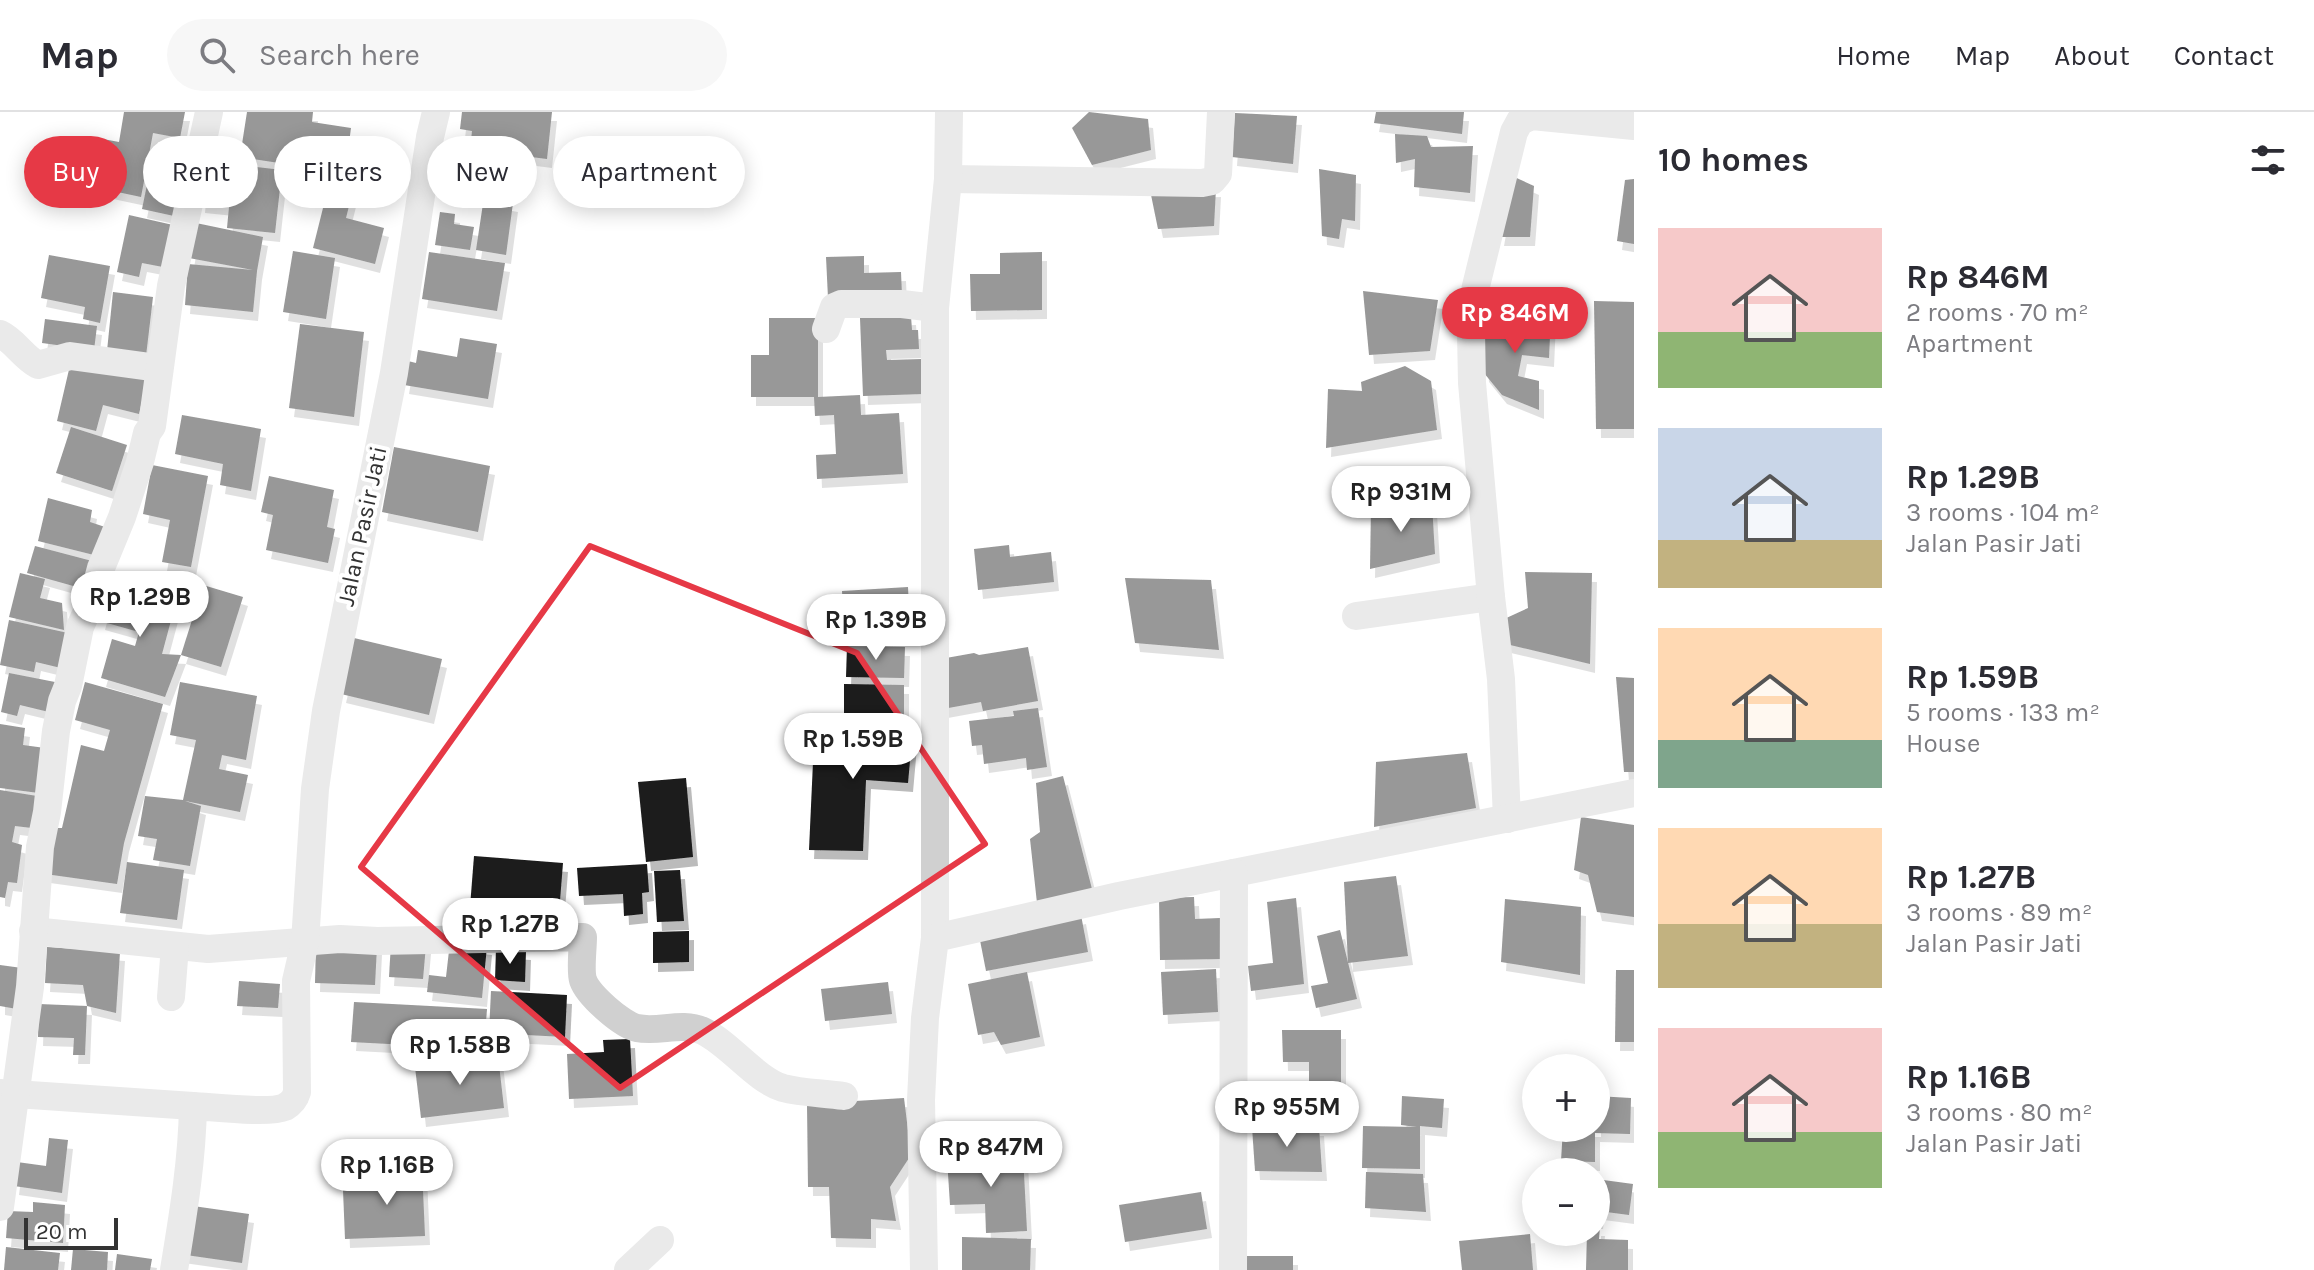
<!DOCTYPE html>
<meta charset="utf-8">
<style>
body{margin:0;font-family:Karla,sans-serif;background:#f7f7f7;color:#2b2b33;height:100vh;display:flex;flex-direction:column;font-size:30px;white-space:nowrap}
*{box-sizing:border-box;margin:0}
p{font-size:26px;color:#7c7c81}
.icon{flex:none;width:44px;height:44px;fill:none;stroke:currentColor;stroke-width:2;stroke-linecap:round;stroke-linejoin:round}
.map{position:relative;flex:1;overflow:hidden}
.details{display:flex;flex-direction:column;background:#fff;width:680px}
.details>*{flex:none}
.top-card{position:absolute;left:24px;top:24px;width:760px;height:72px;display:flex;gap:16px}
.controls{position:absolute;left:1522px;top:942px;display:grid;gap:16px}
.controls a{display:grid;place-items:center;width:88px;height:88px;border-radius:50%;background:#fff;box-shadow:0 4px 20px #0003;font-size:40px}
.scale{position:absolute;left:24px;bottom:20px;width:94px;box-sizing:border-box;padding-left:8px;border:4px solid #333;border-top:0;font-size:22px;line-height:28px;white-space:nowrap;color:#333;-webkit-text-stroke:6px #fff;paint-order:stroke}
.price{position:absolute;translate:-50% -68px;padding:0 18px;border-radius:28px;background:#fff;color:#222;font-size:26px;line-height:52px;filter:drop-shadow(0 2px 4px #0008)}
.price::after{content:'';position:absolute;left:50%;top:48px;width:24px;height:18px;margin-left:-12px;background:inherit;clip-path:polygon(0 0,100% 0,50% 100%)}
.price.current{background:#e63946;color:#fff}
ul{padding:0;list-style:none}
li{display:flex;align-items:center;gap:24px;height:200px;padding:0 24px}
li span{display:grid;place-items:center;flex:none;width:224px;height:160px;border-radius:0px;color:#555}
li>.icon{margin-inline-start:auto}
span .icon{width:96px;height:96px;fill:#fffc;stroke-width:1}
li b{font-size:34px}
h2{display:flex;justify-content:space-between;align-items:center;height:96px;padding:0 24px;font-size:34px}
.pill{padding:0 28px;border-radius:36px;background:#fff;box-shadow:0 4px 20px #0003;font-size:28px;line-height:72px}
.pill.current{background:#e63946;color:#fff}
header{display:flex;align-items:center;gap:48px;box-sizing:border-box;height:112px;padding:0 40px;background:#fff;border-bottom:2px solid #e1e1e2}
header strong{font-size:38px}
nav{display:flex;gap:44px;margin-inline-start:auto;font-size:28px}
.search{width:560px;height:72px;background:#f7f7f7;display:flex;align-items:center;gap:20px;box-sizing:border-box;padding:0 28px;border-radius:44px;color:#7c7c81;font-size:30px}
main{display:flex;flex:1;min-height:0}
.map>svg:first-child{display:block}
.building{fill:#1a1a1a;filter:url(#shadow)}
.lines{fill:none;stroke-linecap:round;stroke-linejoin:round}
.street{stroke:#d0d0d0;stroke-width:28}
.marked{fill:none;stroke:#e63946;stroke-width:6;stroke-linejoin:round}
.labels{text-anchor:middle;stroke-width:8;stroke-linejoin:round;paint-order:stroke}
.street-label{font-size:24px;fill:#333;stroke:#fff}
</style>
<header>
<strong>Map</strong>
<div class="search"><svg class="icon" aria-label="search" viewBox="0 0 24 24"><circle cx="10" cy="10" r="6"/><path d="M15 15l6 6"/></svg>Search here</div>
<nav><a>Home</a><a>Map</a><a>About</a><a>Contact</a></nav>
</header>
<main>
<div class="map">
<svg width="1634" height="1158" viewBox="0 0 1634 1158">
<defs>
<filter id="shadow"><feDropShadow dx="5" dy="9" stdDeviation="0" flood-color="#0004"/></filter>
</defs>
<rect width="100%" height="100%" fill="#fff"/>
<!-- building -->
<g class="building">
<polygon points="124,0 185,0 180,26 153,21 141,85 94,75 103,27 119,30"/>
<polygon points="247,0 313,0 312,10 351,16 345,61 240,45"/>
<polygon points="462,0 552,0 547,47 470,37 472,19 460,17"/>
<polygon points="1089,0 1148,7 1151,38 1092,53 1072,16"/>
<polygon points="1376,0 1464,0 1462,22 1374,11"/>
<polygon points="1235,1 1297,4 1293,52 1232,45"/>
<polygon points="1395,22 1427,24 1431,35 1473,34 1470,81 1414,75 1415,47 1396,51"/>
<polygon points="460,38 511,46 505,88 491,87 513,91 506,143 476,138 484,85 455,81 456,74 448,73 452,52 457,53"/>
<polygon points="153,44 186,51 174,104 142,97"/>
<polygon points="204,49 282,58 275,121 227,116 229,95 200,92"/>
<polygon points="1319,57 1356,63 1355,109 1342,107 1339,127 1322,124"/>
<polygon points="1510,63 1534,74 1530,125 1499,125"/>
<polygon points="1634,67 1634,132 1617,129 1625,68"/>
<polygon points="328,76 352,82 346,106 384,116 375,152 313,136"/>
<polygon points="1216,76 1214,114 1158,117 1150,78"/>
<polygon points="440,100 455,102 454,112 474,115 470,138 435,133"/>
<polygon points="129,103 173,113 163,155 142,151 139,165 117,160"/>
<polygon points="196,111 263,125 257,159 253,200 185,193 188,152 253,158 189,146"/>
<polygon points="293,139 335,146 326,207 283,200"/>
<polygon points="429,140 505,151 497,199 422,187"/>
<polygon points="1042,140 1042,198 971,199 970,162 1000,162 1000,141"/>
<polygon points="49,143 110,154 100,211 83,207 85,195 41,186"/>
<polygon points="864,144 864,161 901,160 902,183 828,186 826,145"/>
<polygon points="1363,179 1438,188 1430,239 1369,243"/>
<polygon points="113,180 153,185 146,244 107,239"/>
<polygon points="1594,189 1634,190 1634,317 1596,317"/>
<polygon points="1551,201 1549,246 1522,243 1518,264 1539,269 1539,298 1502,283 1484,261 1480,216 1528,204"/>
<polygon points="911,204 912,218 918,218 919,237 886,238 887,248 922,247 923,282 863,284 860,206"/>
<polygon points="769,206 818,206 818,285 860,283 861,303 899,301 903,362 817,367 816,343 836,342 834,303 815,304 814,285 751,285 751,243 769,243"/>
<polygon points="45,207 97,214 94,238 42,231"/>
<polygon points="300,212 364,220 354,305 289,296"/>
<polygon points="460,226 497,232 488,287 404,273 408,249 416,251 418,238 457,245"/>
<polygon points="71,249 147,267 139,302 103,293 96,319 57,309"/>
<polygon points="1405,254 1431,269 1437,318 1326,336 1328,277 1362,279 1361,270"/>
<polygon points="182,303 261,317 251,379 220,373 223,352 175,342"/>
<polygon points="71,315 127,333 112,379 56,361"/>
<polygon points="394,335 490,354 478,420 382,400"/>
<polygon points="152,353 208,364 191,455 162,450 170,408 143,402"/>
<polygon points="269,364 334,378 327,415 335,417 328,451 266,438 273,403 261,400"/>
<polygon points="48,386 92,398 90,410 105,415 98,444 38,429"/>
<polygon points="1432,393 1435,442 1370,457 1371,394"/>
<polygon points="1009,433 1010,445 1051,440 1054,470 978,478 974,437"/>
<polygon points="35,434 92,449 84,477 27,461"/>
<polygon points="1525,460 1592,461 1590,552 1506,532 1502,508 1528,496"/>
<polygon points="20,461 45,467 40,486 62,491 64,518 9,505"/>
<polygon points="1125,466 1211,468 1219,538 1135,531"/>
<polygon points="111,468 177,486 162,542 181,543 165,585 101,566 112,527 135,534 139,520 100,509"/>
<polygon points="203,473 243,485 221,555 181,543"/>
<polygon points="908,475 910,518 867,520 867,529 845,530 842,479"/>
<polygon points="9,508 68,521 61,556 36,550 34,560 0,553"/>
<polygon points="354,526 442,547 429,603 341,582"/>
<polygon points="847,534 905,535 904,566 846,565"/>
<polygon points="1028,535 1038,589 983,599 981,590 943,597 935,548 974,541 979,543"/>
<polygon points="9,561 55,570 49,600 20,593 17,604 1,600"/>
<polygon points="1616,565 1634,566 1634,660 1624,660"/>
<polygon points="85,570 163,592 124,731 117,772 38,761 46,716 62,716 81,633 104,639 110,618 75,608"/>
<polygon points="180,570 257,584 246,648 222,643 219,657 248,663 240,700 185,689 201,694 190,754 153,748 157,727 138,724 145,684 183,688 196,628 170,623"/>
<polygon points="844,572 904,573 904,603 844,603"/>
<polygon points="1038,596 1047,655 1027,658 1026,646 984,652 982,633 972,634 969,609 1014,604 1013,599"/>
<polygon points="0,612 25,616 23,633 45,636 39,681 0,676"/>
<polygon points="838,612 913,615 908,671 866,668 863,739 809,738 813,650"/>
<polygon points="1467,641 1476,696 1374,715 1376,650"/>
<polygon points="1063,664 1092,777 1037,791 1030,727 1040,720 1036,671"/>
<polygon points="686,666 693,745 646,750 638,670"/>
<polygon points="0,678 37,684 32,716 15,714 12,730 22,733 17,771 8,770 5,786 0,785"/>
<polygon points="1581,705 1634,713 1634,805 1597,800 1588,763 1574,758"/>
<polygon points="474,744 563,751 559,801 470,795"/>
<polygon points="127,750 184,758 177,808 120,801"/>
<polygon points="647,752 649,780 642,781 643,802 624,804 623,782 579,784 577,756"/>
<polygon points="680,758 684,809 657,810 654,759"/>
<polygon points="1396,764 1408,844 1348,851 1344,770"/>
<polygon points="1194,785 1195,807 1220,806 1221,847 1160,848 1159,786"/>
<polygon points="1296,786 1304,872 1251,879 1248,854 1273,851 1267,790"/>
<polygon points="1505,787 1581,795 1580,863 1501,850"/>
<polygon points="1081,803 1088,840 986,859 979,823"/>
<polygon points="1340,818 1357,887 1316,896 1311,874 1328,871 1317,824"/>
<polygon points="689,819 689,850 653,851 653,820"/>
<polygon points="450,830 487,834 482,886 427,880 429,863 446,865"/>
<polygon points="391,831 426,833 423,867 389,865"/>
<polygon points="316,832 377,834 375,873 315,871"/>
<polygon points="47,835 120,840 116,901 87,894 83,873 45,871"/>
<polygon points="496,837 526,839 525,870 495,868"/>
<polygon points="0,853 22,856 17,897 0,894"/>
<polygon points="1216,857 1218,900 1163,903 1161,860"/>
<polygon points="1616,858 1634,858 1634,930 1615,930"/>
<polygon points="1027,860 1040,925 1001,933 994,920 978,923 968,872"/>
<polygon points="239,869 280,872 278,896 237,894"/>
<polygon points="888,870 892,902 825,909 821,877"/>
<polygon points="491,879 567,883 565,925 489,921"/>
<polygon points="354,890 487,897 484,937 351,930"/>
<polygon points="39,892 87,894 85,943 73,943 74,926 38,925"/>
<polygon points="1282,918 1341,918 1341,970 1309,970 1309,950 1283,950"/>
<polygon points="630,927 633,984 569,987 567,942 604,940 603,928"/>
<polygon points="498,944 504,996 421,1006 415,955"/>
<polygon points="1402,984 1444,987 1442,1016 1420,1014 1420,1057 1362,1056 1363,1014 1417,1015 1401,1013"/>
<polygon points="1596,984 1631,986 1630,1022 1595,1021 1595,1050 1561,1049 1563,1016 1596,1016"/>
<polygon points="904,986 911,1043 890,1075 896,1109 871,1107 871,1127 831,1126 829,1075 808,1075 807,992"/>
<polygon points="1252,1015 1319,1015 1322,1060 1255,1059"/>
<polygon points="49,1026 68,1028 62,1081 14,1074 17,1050 46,1054"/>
<polygon points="1023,1043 1027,1119 986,1121 985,1092 950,1093 947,1046"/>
<polygon points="422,1056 425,1124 345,1127 343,1078 376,1076 376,1058"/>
<polygon points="1366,1060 1423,1062 1426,1100 1365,1096"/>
<polygon points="1596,1067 1633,1072 1629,1103 1599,1099 1598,1108 1596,1108"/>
<polygon points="1201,1080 1207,1117 1125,1130 1119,1093"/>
<polygon points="33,1090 65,1093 63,1131 6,1126 8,1099 33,1100"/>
<polygon points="186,1093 249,1102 242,1151 179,1142"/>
<polygon points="1596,1115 1600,1115 1599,1127 1628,1128 1628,1158 1586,1158 1587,1120 1596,1120"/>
<polygon points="1530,1122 1533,1158 1462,1158 1459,1129"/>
<polygon points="962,1125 1031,1127 1030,1158 962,1158"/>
<polygon points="6,1135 60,1141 58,1158 4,1158"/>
<polygon points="73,1137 108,1140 107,1158 71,1158"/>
<polygon points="117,1142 152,1147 150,1158 115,1158"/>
<rect x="1245" y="1144" width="48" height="14"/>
</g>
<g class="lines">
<!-- street -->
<g class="street">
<polyline points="948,67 1202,71 1212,69 1218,62 1221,0"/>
<polyline points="826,217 834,195 841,192 902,192 935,196"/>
<path d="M0,222C15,229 23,245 38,253L70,244L158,256"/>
<polyline points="1356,504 1491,485"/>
<polyline points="1507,707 1501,567 1491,485 1472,271 1471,220 1475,178 1514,20 1520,9 1532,4 1634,14"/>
<path d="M33,819L208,837L340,827L377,829L583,825C583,836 580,858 583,868C588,883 622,913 637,916C659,921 681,909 703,919C730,932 756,968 783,976C802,981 824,981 844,984"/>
<polyline points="935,826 935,196 948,67 949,0"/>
<polyline points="171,885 175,834"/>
<polyline points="0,981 193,994"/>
<polyline points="0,1095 30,875 40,735 47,700 56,619 62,589 68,574 80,515 93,486 101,456 122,405 140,350 147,321 152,314 171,174 209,0"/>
<path d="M174,1158C183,1103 192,1050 193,994C213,995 269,1002 285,995C292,991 295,987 297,980L296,869L305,830L315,677L326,599L394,261L430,25L436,0"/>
<polyline points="628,1158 660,1128"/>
<polyline points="924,1158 921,988 925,906 935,826 1119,784 1634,681"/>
<polyline points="1233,1158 1234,761"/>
</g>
</g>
<!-- marked area -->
<path d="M0 0H1634V1158H0ZM590,434L857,541L985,732L620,976L361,755Z" fill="#fff" fill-opacity=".55" fill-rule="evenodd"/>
<path class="marked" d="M590,434L857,541L985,732L620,976L361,755Z"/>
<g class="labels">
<!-- street labels -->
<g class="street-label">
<text transform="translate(362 414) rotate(-78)" y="8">Jalan Pasir Jati</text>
</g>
</g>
</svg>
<div class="controls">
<a>+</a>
<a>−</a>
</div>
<div class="scale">20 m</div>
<b class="price current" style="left:1515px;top:243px">Rp 846M</b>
<b class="price" style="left:1401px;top:422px">Rp 931M</b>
<b class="price" style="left:140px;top:527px">Rp 1.29B</b>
<b class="price" style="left:876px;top:550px">Rp 1.39B</b>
<b class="price" style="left:853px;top:669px">Rp 1.59B</b>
<b class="price" style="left:510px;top:854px">Rp 1.27B</b>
<b class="price" style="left:460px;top:975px">Rp 1.58B</b>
<b class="price" style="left:1287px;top:1037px">Rp 955M</b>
<b class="price" style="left:991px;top:1077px">Rp 847M</b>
<b class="price" style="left:387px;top:1095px">Rp 1.16B</b>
<div class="top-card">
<a class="pill current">Buy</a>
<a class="pill">Rent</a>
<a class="pill">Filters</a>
<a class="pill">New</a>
<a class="pill">Apartment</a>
</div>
</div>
<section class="details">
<h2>10 homes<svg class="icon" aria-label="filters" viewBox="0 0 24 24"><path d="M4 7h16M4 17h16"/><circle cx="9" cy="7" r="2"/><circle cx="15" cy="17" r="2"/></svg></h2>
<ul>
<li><span style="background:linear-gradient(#f6c9c9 65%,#8fb573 0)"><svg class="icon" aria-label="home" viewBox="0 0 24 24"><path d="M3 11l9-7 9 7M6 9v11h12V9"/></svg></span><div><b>Rp 846M</b><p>2 rooms · 70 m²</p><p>Apartment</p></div></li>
<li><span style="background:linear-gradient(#c9d6e8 70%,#c2b280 0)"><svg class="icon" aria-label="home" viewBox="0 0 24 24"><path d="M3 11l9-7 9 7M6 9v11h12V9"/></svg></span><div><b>Rp 1.29B</b><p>3 rooms · 104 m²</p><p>Jalan Pasir Jati</p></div></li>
<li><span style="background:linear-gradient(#ffd9b3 70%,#7fa58c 0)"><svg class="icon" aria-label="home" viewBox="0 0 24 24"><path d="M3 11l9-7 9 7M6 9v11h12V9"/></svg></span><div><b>Rp 1.59B</b><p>5 rooms · 133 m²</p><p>House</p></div></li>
<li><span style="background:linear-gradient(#ffd9b3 60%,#c2b280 0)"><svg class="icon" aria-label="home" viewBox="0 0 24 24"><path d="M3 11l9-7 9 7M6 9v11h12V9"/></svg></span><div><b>Rp 1.27B</b><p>3 rooms · 89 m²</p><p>Jalan Pasir Jati</p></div></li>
<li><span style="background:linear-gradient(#f6c9c9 65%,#8fb573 0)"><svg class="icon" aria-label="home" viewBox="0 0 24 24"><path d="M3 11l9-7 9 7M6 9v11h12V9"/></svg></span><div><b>Rp 1.16B</b><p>3 rooms · 80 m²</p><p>Jalan Pasir Jati</p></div></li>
</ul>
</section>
</main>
